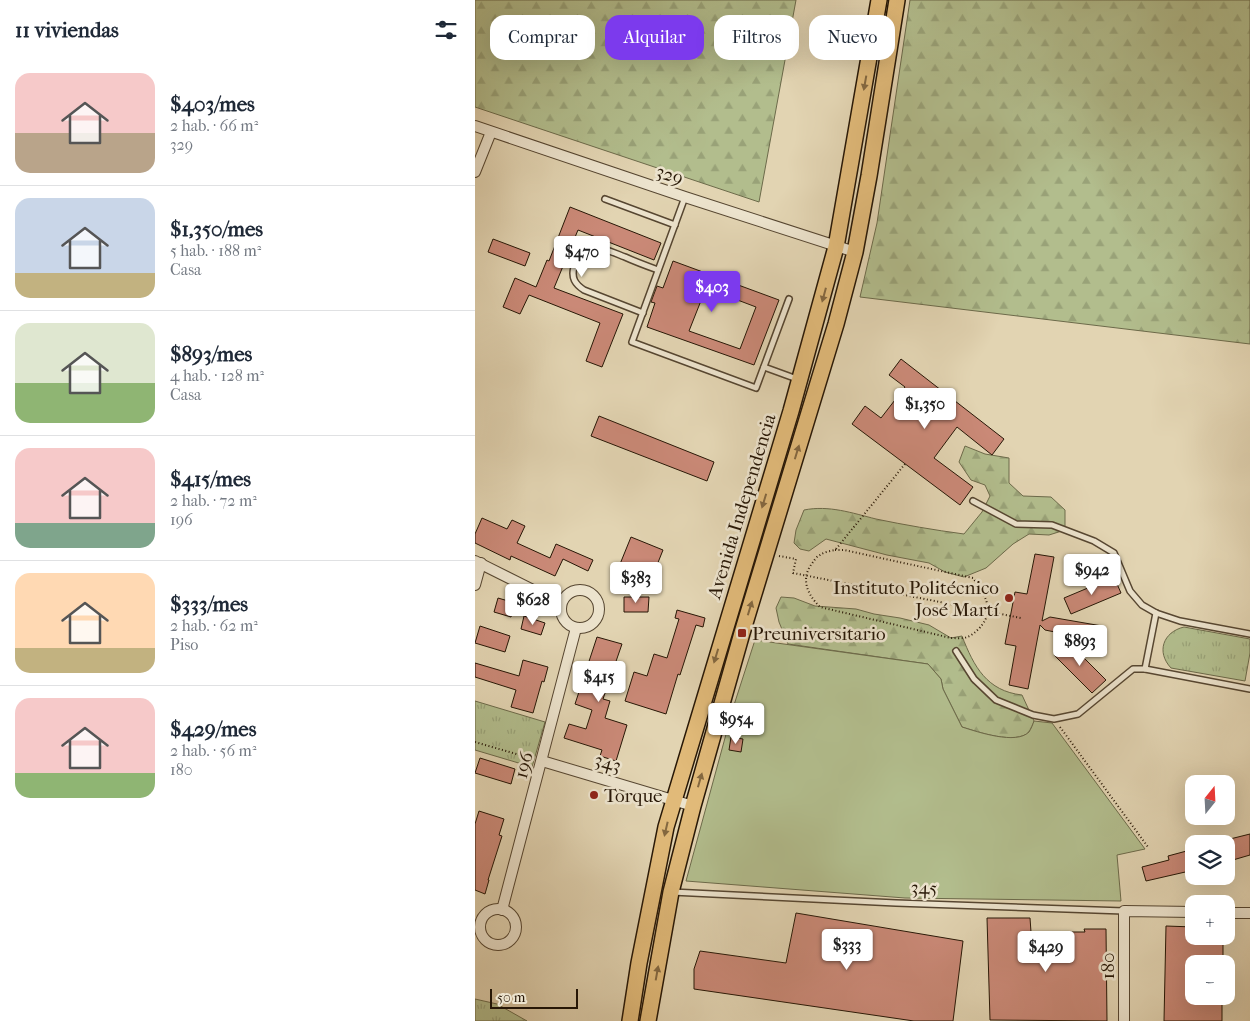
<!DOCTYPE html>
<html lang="es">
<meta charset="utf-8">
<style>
body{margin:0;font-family:"IM FELL French Canon",serif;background:#f6f6f7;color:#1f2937;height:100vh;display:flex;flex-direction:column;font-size:19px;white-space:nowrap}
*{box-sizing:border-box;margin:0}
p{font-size:16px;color:#747a83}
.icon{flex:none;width:28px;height:28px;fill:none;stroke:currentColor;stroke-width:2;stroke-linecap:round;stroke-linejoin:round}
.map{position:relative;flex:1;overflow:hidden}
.sheet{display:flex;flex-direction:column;background:#fff;width:475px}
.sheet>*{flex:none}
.guide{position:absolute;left:15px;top:15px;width:475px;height:45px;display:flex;gap:10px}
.needle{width:32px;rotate:18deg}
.fabs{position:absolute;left:710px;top:775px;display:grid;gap:10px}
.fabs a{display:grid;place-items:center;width:50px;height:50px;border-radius:10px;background:#fff;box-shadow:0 5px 20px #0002;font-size:25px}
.scale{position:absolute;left:15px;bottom:12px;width:88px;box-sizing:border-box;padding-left:5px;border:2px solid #271706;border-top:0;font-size:14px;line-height:18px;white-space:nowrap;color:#271706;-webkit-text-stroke:4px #ece3cd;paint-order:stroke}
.price{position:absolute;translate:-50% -42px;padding:0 11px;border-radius:5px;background:#fff;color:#222;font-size:16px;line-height:32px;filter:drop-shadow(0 1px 2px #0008)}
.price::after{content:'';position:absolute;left:50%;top:30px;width:15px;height:11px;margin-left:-8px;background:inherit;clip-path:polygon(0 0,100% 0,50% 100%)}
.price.on{background:#7c3aed;color:#fff}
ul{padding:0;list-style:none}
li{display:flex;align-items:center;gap:15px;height:125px;padding:0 15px}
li+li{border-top:1px solid #e0e1e3}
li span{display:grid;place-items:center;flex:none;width:140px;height:100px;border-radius:15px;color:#555}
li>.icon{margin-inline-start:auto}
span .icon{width:60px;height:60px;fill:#fffc;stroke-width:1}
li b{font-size:21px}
h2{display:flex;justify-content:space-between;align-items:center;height:60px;padding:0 15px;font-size:21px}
.pill{padding:0 18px;border-radius:15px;background:#fff;box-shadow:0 5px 20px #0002;font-size:18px;line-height:45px}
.pill.on{background:#7c3aed;color:#fff}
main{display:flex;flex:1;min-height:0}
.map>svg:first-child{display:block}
.grass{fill:url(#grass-tufts);stroke:#6c6a4a}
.forest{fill:url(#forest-firs);stroke:#6c6a4a}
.garden{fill:#b2bd8d;stroke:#6c6a4a}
.building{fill:#ca8977;stroke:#271706;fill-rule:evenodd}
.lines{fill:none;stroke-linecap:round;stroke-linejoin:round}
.lane-casing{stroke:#564631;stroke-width:8}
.street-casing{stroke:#564631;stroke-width:12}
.primary-casing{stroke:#271706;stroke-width:18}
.path{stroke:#271706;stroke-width:2;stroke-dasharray:1 2.5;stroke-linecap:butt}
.lane{stroke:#ece3cd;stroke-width:5}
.street{stroke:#ece3cd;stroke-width:10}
.primary{stroke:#e1ba79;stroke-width:15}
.oneway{fill:#846840}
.poi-dot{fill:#8f2418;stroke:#ece3cd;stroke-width:2}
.labels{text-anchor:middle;stroke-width:5;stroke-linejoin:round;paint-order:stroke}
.street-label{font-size:19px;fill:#271706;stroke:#ece3cd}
.poi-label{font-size:19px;fill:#271706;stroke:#ece3cd;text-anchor:start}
</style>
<main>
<section class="sheet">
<h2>11 viviendas<svg class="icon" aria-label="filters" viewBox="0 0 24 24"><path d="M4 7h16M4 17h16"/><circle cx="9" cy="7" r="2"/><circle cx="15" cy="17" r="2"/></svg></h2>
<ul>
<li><span style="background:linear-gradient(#f6c9c9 60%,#b9a48a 0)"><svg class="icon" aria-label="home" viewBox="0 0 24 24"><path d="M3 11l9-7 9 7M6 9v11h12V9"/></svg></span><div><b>$403/mes</b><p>2 hab. · 66 m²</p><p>329</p></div></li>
<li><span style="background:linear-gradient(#c9d6e8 75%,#c2b280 0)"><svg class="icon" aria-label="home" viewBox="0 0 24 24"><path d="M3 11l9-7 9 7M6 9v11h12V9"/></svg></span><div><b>$1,350/mes</b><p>5 hab. · 188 m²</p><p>Casa</p></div></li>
<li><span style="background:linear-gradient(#dfe7d0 60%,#8fb573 0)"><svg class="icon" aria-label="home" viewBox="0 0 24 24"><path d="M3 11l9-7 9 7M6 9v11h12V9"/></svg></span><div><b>$893/mes</b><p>4 hab. · 128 m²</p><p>Casa</p></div></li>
<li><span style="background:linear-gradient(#f6c9c9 75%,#7fa58c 0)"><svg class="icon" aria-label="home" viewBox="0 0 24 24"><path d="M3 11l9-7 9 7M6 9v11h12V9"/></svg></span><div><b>$415/mes</b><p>2 hab. · 72 m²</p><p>196</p></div></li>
<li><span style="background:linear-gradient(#ffd9b3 75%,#c2b280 0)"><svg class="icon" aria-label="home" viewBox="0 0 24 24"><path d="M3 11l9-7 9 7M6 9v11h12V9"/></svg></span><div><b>$333/mes</b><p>2 hab. · 62 m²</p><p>Piso</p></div></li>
<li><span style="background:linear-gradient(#f6c9c9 75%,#8fb573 0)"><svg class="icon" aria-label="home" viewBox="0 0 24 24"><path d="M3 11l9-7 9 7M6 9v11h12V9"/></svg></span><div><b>$429/mes</b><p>2 hab. · 56 m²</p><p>180</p></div></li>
</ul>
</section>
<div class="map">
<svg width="775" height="1021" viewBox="0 0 775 1021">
<defs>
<pattern id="grass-tufts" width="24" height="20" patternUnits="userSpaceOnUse" patternTransform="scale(1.25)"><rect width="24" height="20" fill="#b2bd8d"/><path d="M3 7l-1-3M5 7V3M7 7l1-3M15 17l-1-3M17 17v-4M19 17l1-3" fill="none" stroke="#99a278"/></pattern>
<pattern id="forest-firs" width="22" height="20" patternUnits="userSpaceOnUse" patternTransform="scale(1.25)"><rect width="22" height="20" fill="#b2bd8d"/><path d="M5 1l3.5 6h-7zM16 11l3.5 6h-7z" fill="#99a278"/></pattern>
</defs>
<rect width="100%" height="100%" fill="#e2d4b2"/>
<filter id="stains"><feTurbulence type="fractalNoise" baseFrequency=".004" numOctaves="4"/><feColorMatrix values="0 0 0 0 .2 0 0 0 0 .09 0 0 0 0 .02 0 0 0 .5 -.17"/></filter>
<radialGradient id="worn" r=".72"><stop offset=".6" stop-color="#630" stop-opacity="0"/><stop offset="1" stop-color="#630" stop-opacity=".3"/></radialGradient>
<!-- grass -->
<g class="grass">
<path d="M709,627L775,639V653L770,681L696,668C681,652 688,632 709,627Z"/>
<polygon points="0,701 70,722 57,767 0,750"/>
<polygon points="0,999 22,1004 52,1021 0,1021"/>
</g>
<!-- forest -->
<g class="forest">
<polygon points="0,0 321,0 284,202 0,107"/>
<polygon points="435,0 775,0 775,344 385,297 402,223"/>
<path d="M490,446L510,454L534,458V483L548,496L576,497L590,510V530L574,535L554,534L538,544L511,568L489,577L470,572L454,563L412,555L351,539L334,551L325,549L319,543L321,530L329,510C354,505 377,513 401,519C430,525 459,530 489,534L507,512L515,496L510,485L496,480L484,462Z"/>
<path d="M306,597L319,598L340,606L381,609L399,614L425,618L454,625L476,638L487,636C499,667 512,691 547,695L559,721C558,724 556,729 554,732C541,745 503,732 487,727L468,689L466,679L453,664L313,644L304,622L301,608Z"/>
</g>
<!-- garden -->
<path class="garden" d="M280,640L453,664L466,679L468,689L487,727C503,732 541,745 554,732C556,729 558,724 559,721L577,723L670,849L642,855L646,901L430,898L211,881L259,705Z"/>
<!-- building -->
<g class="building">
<polygon points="95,207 186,243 179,260 103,230 79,288 148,314 127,367 111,361 125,323 54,295 45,314 28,307 40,278 61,287 72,260 74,261"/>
<polygon points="18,239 55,253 50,266 13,252"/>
<path d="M198,261L304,300L279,365L172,327L180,303L176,302L182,286L188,288ZM231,288L281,307L265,349L214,331Z"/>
<polygon points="426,359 529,439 517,455 482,427 459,458 498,487 485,505 377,424 390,406 406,418 430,387 414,375"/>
<polygon points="124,416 239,462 232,481 116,436"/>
<polygon points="7,518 32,529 37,520 50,526 42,543 75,558 81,544 118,560 113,571 88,559 80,576 36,556 35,560 0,543 0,534"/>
<polygon points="156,537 188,550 174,585 143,569"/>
<polygon points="560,554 579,557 567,621 575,617 627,626 624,641 570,630 565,625 553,689 534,685 541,646 530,644 540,592 552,594"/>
<polygon points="639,577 646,593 596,614 589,598"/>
<polygon points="149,597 174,597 173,612 149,612"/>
<polygon points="23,598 40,603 36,617 19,612"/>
<polygon points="202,610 230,618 228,627 221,625 205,675 203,674 191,714 150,701 159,672 172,676 179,654 192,658 204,619 200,618"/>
<polygon points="49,616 70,623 66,635 46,629"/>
<polygon points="5,626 35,636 30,652 0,643"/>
<polygon points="122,637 147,644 128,699 135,701 130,718 152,725 141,761 125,756 127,750 89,738 94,724 111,729 117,710 100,704"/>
<polygon points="592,641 631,680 617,693 579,655"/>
<polygon points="48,660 73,667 69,682 67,681 58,713 36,707 41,690 0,677 0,663 44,676"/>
<polygon points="256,737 268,739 266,752 254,750"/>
<polygon points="5,758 40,769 36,784 0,773"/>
<polygon points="4,811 29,819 24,835 27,836 13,880 14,880 10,894 0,890 0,824"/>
<polygon points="775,834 775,855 751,862 751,840"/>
<polygon points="719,849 719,870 671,881 667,867 694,860 693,856"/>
<polygon points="321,913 488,941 478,1021 439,1021 219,989 219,969 225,951 311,963"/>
<polygon points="512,918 555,918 556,932 610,932 609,929 631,929 632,1021 515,1020"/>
<polygon points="691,926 719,927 719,936 748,936 748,964 719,964 719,996 747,996 747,1021 689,1021"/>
</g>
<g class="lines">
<defs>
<g id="lane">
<polyline points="210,197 157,342 281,388 314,299"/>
<polyline points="130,199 200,225"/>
<path d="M168,313L109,290C100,284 96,278 99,267C108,237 129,249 150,257C161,262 172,266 183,270"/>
<polyline points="289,367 322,379"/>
<polyline points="498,501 541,524 577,525 619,541 639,553 655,591 667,605 681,613 705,621 775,634"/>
<polyline points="481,651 499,679 521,700 558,715 579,719 603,714 658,669 670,669 775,689"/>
<polyline points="670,669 681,613"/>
<polyline points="197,892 421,903 649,911"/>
</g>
<g id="street">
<polyline points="0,126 210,197 380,252"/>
<polyline points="0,172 16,132"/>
<polyline points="0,561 86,604"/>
<polyline points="0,585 6,563"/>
<circle cx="105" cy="609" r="19"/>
<polyline points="67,761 218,806"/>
<circle cx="23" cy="927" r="18"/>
<polyline points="27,910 101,628"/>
<polyline points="751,913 775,913"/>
<polyline points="649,1021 649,911 719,912"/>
</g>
<g id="primary">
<polyline points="155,1021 164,963 191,827 316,411 361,247 404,0"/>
<polyline points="173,1021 196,892 218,806 267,633 361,324 380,252 394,176 422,0"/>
</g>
</defs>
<!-- lane casing -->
<use href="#lane" class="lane-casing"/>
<!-- street casing -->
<use href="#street" class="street-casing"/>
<!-- primary casing -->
<use href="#primary" class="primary-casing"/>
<!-- path -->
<g class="path">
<polyline points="361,549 430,464"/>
<path d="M360,550H369L498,578C508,592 520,608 507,625C504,629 498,635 492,637C487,639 481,638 476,638L345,607C331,593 325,577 339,561C340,559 343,555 345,555C349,552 355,551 360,550Z"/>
<polyline points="304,556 321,559 318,573 546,618"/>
<polyline points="585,727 673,847"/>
<polyline points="0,742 55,758"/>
</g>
<!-- lane -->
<use href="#lane" class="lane"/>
<!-- street -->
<use href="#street" class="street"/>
<!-- primary -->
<use href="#primary" class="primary"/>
</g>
<!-- one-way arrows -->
<defs><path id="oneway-solid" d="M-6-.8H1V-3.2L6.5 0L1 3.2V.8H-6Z" transform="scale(1.25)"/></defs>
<g class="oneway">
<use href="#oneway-solid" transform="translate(390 83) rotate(100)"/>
<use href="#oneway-solid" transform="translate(349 295) rotate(105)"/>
<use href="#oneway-solid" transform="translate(322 452) rotate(-73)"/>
<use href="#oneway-solid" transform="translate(289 501) rotate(107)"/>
<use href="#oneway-solid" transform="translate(275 608) rotate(-73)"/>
<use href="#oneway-solid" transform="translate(241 656) rotate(107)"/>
<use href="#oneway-solid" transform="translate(225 780) rotate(-74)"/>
<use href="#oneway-solid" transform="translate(191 829) rotate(103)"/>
<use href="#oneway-solid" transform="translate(182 973) rotate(-80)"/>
</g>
<!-- markers -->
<g class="poi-dot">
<circle cx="534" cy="598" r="5"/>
<rect x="262" y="628" width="10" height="10" rx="2.5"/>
<circle cx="119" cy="795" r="5"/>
</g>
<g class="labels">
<!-- street labels -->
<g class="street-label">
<text transform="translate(195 174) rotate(19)" y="7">329</text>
<text transform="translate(266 506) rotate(-73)" y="7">Avenida Independencia</text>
<text transform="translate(133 762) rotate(16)" y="7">343</text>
<text transform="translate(48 765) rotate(-75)" y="7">196</text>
<text transform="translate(449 887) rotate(2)" y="7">345</text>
<text transform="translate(632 966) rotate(-90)" y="7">180</text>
</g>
<!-- poi labels -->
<g class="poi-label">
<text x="524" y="594" text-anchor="end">Instituto Politécnico<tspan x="524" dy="22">José Martí</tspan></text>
<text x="277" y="640">Preuniversitario</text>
<text x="129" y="802">Torque</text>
</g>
</g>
<rect width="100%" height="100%" filter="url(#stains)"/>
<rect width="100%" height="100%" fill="url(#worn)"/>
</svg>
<div class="fabs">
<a><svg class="needle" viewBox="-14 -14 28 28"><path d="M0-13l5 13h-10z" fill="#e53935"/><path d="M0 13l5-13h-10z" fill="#747a83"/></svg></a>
<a><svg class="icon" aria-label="layers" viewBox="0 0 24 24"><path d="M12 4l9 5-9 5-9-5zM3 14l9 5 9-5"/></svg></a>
<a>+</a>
<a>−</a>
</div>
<div class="scale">50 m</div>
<b class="price" style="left:107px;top:278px">$470</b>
<b class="price on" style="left:237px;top:313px">$403</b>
<b class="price" style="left:450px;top:430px">$1,350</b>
<b class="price" style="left:617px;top:596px">$942</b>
<b class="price" style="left:161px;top:604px">$383</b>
<b class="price" style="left:58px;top:626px">$628</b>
<b class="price" style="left:605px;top:667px">$893</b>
<b class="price" style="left:124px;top:703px">$415</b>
<b class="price" style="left:261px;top:745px">$954</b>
<b class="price" style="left:372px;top:971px">$333</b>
<b class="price" style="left:571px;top:973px">$429</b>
<div class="guide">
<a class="pill">Comprar</a>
<a class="pill on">Alquilar</a>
<a class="pill">Filtros</a>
<a class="pill">Nuevo</a>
</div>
</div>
</main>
